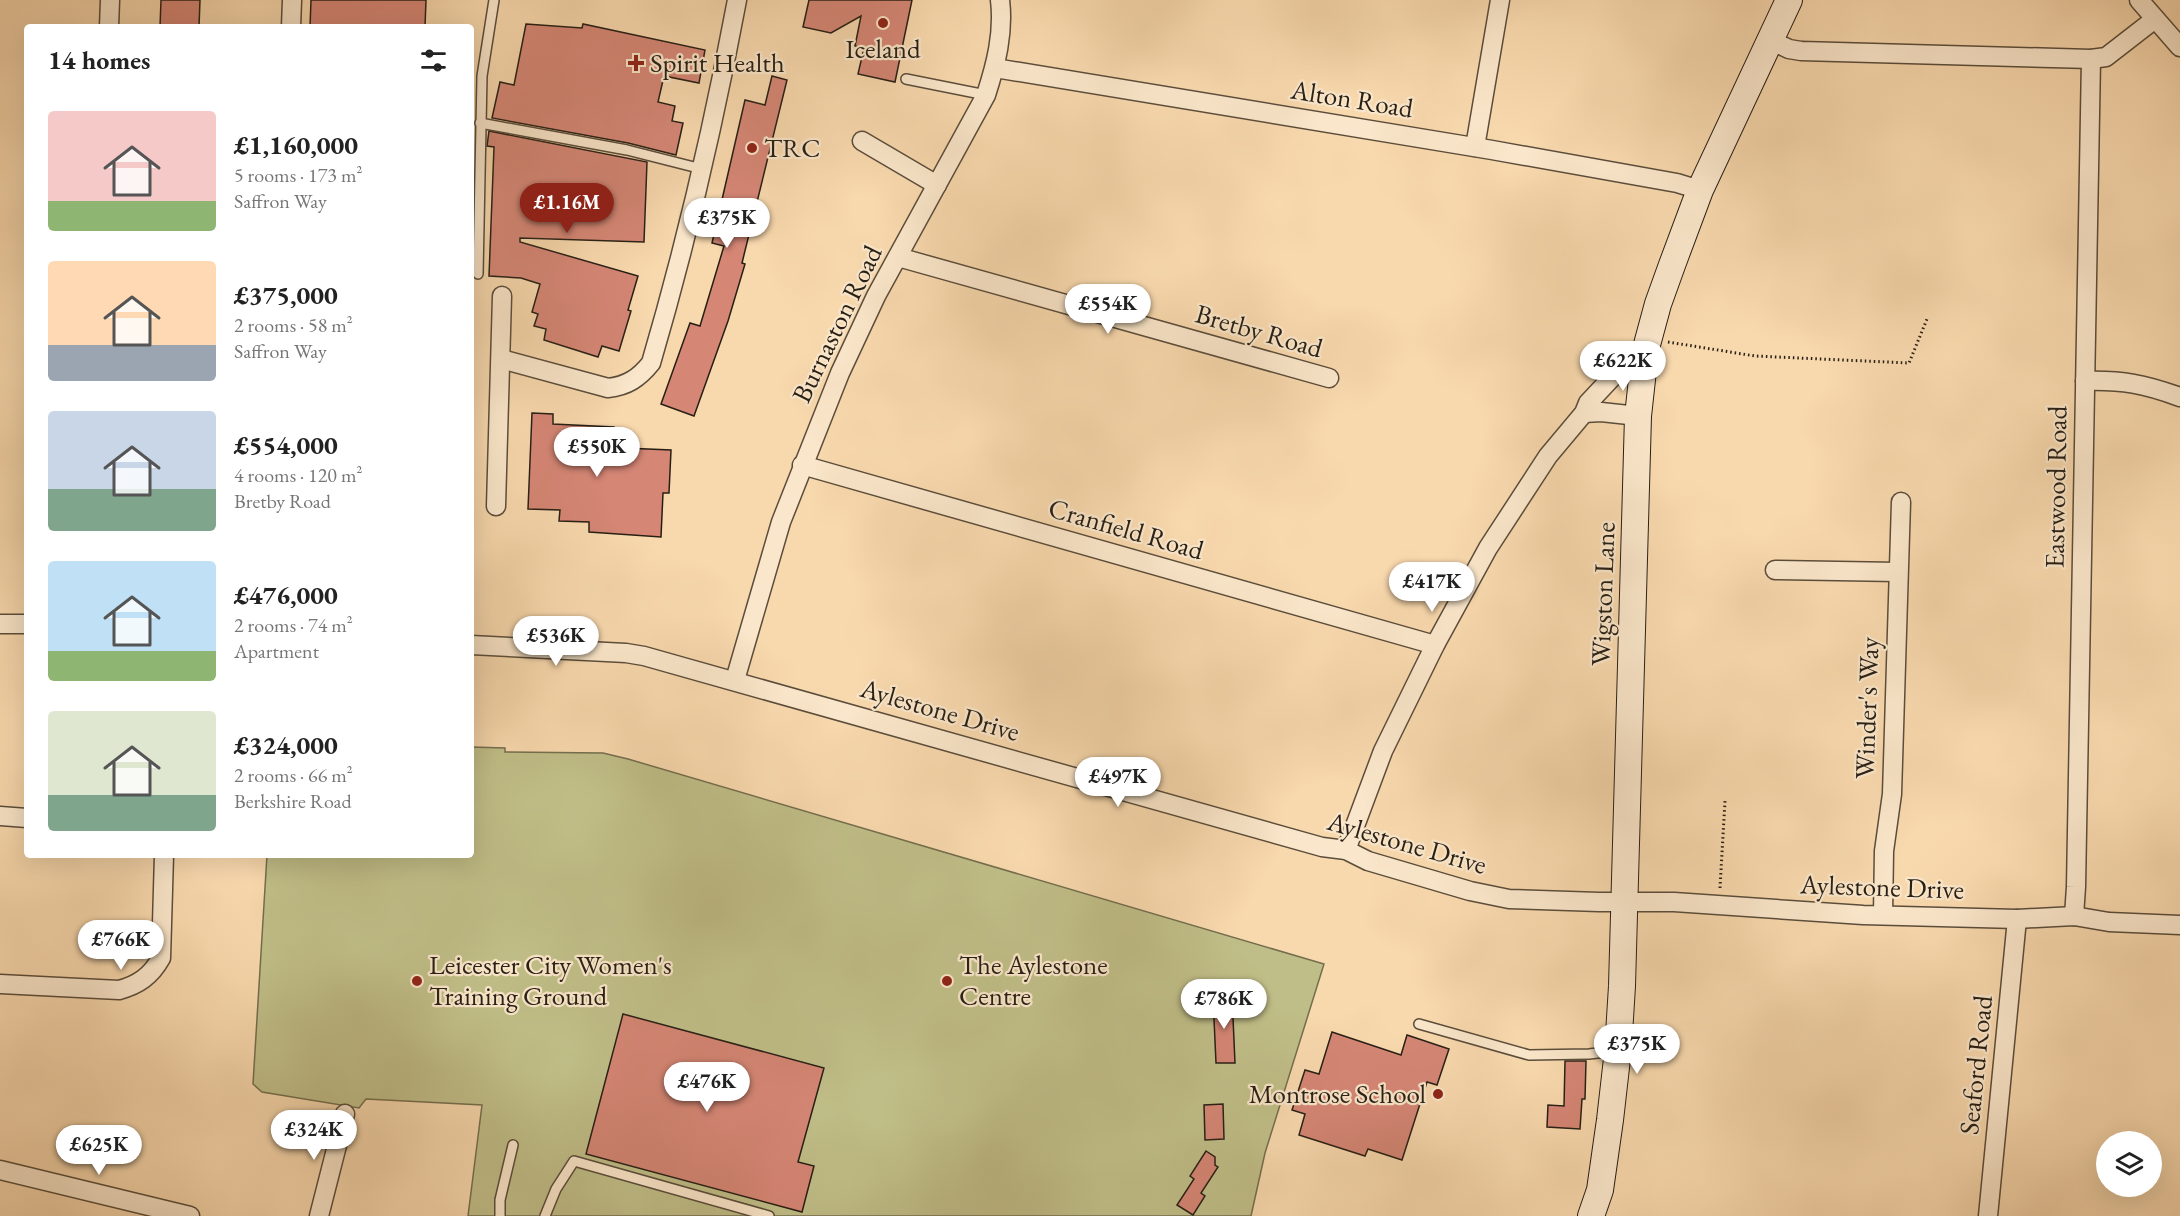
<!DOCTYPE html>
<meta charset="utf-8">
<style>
body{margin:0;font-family:"EB Garamond",serif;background:#f6f6f6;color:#222;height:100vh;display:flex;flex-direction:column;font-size:22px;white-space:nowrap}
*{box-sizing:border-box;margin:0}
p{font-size:20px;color:#767676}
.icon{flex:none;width:33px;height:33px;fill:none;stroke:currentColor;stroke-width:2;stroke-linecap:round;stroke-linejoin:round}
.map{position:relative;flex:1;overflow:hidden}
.details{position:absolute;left:24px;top:24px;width:450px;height:834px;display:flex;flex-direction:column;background:#fff;border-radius:6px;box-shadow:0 6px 24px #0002}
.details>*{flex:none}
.controls{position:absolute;left:2096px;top:1131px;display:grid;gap:12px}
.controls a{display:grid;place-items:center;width:66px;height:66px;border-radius:50%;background:#fff;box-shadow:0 6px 24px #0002;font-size:30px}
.price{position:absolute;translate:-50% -51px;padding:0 14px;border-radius:21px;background:#fff;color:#222;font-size:20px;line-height:39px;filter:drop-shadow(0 2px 3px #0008)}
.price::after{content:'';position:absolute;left:50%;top:36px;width:18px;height:14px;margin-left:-9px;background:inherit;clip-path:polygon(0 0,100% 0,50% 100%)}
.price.active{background:#8f2418;color:#fff}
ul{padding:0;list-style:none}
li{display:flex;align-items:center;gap:18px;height:150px;padding:0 24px}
li span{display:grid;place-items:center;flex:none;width:168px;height:120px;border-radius:6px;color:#555}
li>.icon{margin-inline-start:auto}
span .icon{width:72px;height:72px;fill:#fffc;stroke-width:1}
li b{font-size:26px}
h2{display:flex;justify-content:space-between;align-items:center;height:72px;padding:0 24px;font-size:26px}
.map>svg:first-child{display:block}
.green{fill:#c0be88;stroke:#746e4e;stroke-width:1.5}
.building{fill:#d58675;stroke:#271f15;stroke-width:1.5}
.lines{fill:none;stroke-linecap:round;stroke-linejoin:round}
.lane-casing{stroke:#5b4d3b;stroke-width:12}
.street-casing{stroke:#5b4d3b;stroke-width:21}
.secondary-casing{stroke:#271f15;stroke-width:28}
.path{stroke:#271f15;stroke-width:3;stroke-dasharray:1.5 3;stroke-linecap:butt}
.lane{stroke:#fae6ca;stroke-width:9}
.street{stroke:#fae6ca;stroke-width:18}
.secondary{stroke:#fae6ca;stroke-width:26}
.poi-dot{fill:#8f2418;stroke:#fae6ca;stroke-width:2}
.labels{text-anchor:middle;stroke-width:4.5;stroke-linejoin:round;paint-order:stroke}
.poi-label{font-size:27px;fill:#271f15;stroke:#fae6ca;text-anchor:start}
.street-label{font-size:27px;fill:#271f15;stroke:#fae6ca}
</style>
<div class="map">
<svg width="2180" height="1216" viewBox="0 0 2180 1216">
<rect width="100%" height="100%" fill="#f8d8ad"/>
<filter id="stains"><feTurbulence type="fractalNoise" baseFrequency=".00333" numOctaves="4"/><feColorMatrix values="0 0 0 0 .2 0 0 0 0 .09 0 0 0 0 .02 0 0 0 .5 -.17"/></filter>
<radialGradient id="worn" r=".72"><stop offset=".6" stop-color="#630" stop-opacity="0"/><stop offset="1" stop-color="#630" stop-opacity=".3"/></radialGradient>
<!-- green -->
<polygon class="green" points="471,747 505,748 505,752 603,753 628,759 1324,964 1265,1153 1251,1216 468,1216 482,1105 366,1099 359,1108 262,1092 253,1084 267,855 471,855"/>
<!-- building -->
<g class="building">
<polygon points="161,0 200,0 199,27 160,27"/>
<polygon points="311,0 426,0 425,27 310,27"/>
<polygon points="809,0 912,0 895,82 858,74 864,48 855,46 861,16 831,33 803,27"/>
<polygon points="526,24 582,28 583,24 705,50 699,83 664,76 658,102 675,106 672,121 683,123 676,155 628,143 492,118 500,82 514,85"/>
<polygon points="772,76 787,80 742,263 745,264 728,321 694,416 661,404 690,323 700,326 724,246 712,243 745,100 765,105"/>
<polygon points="489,131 647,162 644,242 520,238 520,242 638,276 628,310 631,311 619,351 602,346 598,357 544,340 546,329 534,326 538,314 532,312 540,284 521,278 489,276 494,147 487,146"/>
<polygon points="532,413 553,414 553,424 614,427 614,439 625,440 624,448 671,450 669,493 663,493 661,537 589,532 589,522 559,521 560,510 528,509"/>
<polygon points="1232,996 1235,1063 1216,1063 1213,997"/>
<polygon points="623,1014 824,1068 798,1162 814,1166 802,1212 586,1154"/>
<polygon points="1332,1032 1401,1055 1407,1035 1449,1049 1437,1085 1427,1082 1402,1160 1368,1149 1365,1156 1299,1135 1305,1114 1292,1110 1305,1070 1319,1074"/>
<polygon points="1565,1061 1586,1061 1585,1099 1582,1099 1580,1129 1547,1127 1548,1105 1564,1106"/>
<polygon points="1223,1104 1224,1139 1205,1140 1204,1105"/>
<polygon points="1206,1151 1215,1157 1215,1165 1218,1167 1201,1193 1205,1196 1193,1215 1177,1205 1194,1179 1190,1176"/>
</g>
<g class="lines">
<defs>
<g id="lane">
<polyline points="906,79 986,95"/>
<polyline points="480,123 627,150 702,169"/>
<polyline points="478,274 482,76 494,0"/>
<polyline points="1419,1024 1529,1055 1589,1054 1615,1051"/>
<polyline points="500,1216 500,1200 513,1145"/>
<polyline points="545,1216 556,1189 574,1161 769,1216"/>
</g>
<g id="street">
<polyline points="2139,0 2180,47"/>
<polyline points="109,27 110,0"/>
<polyline points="291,27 292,0"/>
<polyline points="1772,41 1789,49 1801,51 2091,59 2106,57 2155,19"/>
<polyline points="995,68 1492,150 1677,183 1700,190"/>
<polyline points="862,141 937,185"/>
<polyline points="1475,147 1500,0"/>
<polyline points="898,257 1329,378"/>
<path d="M501,359L608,388C627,386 639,378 651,363C686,244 714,123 737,0"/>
<path d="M2085,381C2123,380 2144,384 2180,397"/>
<polyline points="1584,413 1601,412 1638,416"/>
<polyline points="802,465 1435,645"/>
<polyline points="496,506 502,296"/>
<polyline points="1775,570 1898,572"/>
<polyline points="0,624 27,624"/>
<polyline points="471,645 626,653 644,656 1322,847 1346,850 1368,861 1470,891 1509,899 1599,902 1674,902 1863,915 2017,919 2074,916 2109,922 2180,925"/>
<path d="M735,680L781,522L840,373L876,296L986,95C996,64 1004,33 1000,0"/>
<polyline points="0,816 27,818"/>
<polyline points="1346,850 1383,751 1435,645 1488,548 1548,456 1584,413 1588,403 1633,355 1645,352"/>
<polyline points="1883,915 1884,851 1892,794 1901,502"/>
<polyline points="2074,916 2076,887 2091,59"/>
<path d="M0,984L119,990C138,985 151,976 161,958L164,855"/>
<polyline points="0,1170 190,1216"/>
<polyline points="319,1216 345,1114"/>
<polyline points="1988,1216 2017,919"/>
</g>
<polyline id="secondary" points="1591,1216 1600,1190 1610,1120 1618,1050 1622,986 1638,416 1645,352 1658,304 1672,265 1700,190 1789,0"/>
</defs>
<!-- lane casing -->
<use href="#lane" class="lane-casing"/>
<!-- street casing -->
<use href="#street" class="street-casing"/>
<!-- secondary casing -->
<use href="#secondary" class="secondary-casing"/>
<!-- path -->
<g class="path">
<polyline points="1668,342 1755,356 1909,363 1927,319"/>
<polyline points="1720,888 1725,801"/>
</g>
<!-- lane -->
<use href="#lane" class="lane"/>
<!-- street -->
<use href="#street" class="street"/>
<!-- secondary -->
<use href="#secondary" class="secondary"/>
</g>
<!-- markers -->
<g class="poi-dot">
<circle cx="883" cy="23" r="6"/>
<path d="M633 54h6v6h6v6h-6v6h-6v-6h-6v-6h6z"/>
<circle cx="752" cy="148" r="6"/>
<circle cx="417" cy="981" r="6"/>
<circle cx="947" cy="981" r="6"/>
<circle cx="1438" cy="1094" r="6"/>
</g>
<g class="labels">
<!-- poi labels -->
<g class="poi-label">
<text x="883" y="58" text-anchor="middle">Iceland</text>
<text x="650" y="72">Spirit Health</text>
<text x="764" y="157">TRC</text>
<text x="429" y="974">Leicester City Women's<tspan x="429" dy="31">Training Ground</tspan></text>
<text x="959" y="974">The Aylestone<tspan x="959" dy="31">Centre</tspan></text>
<text x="1426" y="1103" text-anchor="end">Montrose School</text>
</g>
<!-- street labels -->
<g class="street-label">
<text transform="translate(1352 99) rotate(9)" y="9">Alton Road</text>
<text transform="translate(837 324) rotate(-64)" y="9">Burnaston Road</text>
<text transform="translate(1259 331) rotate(16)" y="9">Bretby Road</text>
<text transform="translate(2056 487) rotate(-89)" y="9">Eastwood Road</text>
<text transform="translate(1126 529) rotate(16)" y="9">Cranfield Road</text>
<text transform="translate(1603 594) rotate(-88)" y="9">Wigston Lane</text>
<text transform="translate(1867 708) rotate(-88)" y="9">Winder's Way</text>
<text transform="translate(940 710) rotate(16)" y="9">Aylestone Drive</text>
<text transform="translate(1407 843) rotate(16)" y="9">Aylestone Drive</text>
<text transform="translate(1882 887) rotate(2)" y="9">Aylestone Drive</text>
<text transform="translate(1976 1065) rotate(-84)" y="9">Seaford Road</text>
</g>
</g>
<rect width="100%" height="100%" filter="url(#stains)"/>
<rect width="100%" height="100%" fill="url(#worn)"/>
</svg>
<div class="controls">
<a><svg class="icon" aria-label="layers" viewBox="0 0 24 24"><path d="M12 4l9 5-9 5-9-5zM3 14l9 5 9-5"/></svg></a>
</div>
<b class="price active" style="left:567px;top:234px">£1.16M</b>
<b class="price" style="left:727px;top:249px">£375K</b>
<b class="price" style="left:1108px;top:335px">£554K</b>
<b class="price" style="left:1623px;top:392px">£622K</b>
<b class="price" style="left:597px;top:478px">£550K</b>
<b class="price" style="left:1432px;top:613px">£417K</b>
<b class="price" style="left:556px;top:667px">£536K</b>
<b class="price" style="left:1118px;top:808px">£497K</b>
<b class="price" style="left:121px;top:971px">£766K</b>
<b class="price" style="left:1224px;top:1030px">£786K</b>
<b class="price" style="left:1637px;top:1075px">£375K</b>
<b class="price" style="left:707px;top:1113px">£476K</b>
<b class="price" style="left:314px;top:1161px">£324K</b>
<b class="price" style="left:99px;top:1176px">£625K</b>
<section class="details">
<h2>14 homes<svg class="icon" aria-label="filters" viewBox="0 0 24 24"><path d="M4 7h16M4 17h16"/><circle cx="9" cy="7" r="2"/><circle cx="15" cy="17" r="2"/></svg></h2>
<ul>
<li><span style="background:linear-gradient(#f6c9c9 75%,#8fb573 0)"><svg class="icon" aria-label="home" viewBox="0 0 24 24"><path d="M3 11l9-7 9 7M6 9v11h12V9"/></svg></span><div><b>£1,160,000</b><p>5 rooms · 173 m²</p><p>Saffron Way</p></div></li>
<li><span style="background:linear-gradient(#ffd9b3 70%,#9aa5b1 0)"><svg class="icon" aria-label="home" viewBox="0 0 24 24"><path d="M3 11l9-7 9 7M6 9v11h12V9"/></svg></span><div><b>£375,000</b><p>2 rooms · 58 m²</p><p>Saffron Way</p></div></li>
<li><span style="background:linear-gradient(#c9d6e8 65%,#7fa58c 0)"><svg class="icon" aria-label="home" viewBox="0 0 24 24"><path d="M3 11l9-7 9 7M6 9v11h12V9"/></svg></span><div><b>£554,000</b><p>4 rooms · 120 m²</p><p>Bretby Road</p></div></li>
<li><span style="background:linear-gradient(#bfe0f5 75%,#8fb573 0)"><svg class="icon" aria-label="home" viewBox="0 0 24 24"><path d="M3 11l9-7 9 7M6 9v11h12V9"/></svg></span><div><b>£476,000</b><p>2 rooms · 74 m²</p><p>Apartment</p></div></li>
<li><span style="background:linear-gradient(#dfe7d0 70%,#7fa58c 0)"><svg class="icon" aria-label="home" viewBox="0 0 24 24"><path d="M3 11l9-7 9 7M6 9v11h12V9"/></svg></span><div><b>£324,000</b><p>2 rooms · 66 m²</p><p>Berkshire Road</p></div></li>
</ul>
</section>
</div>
